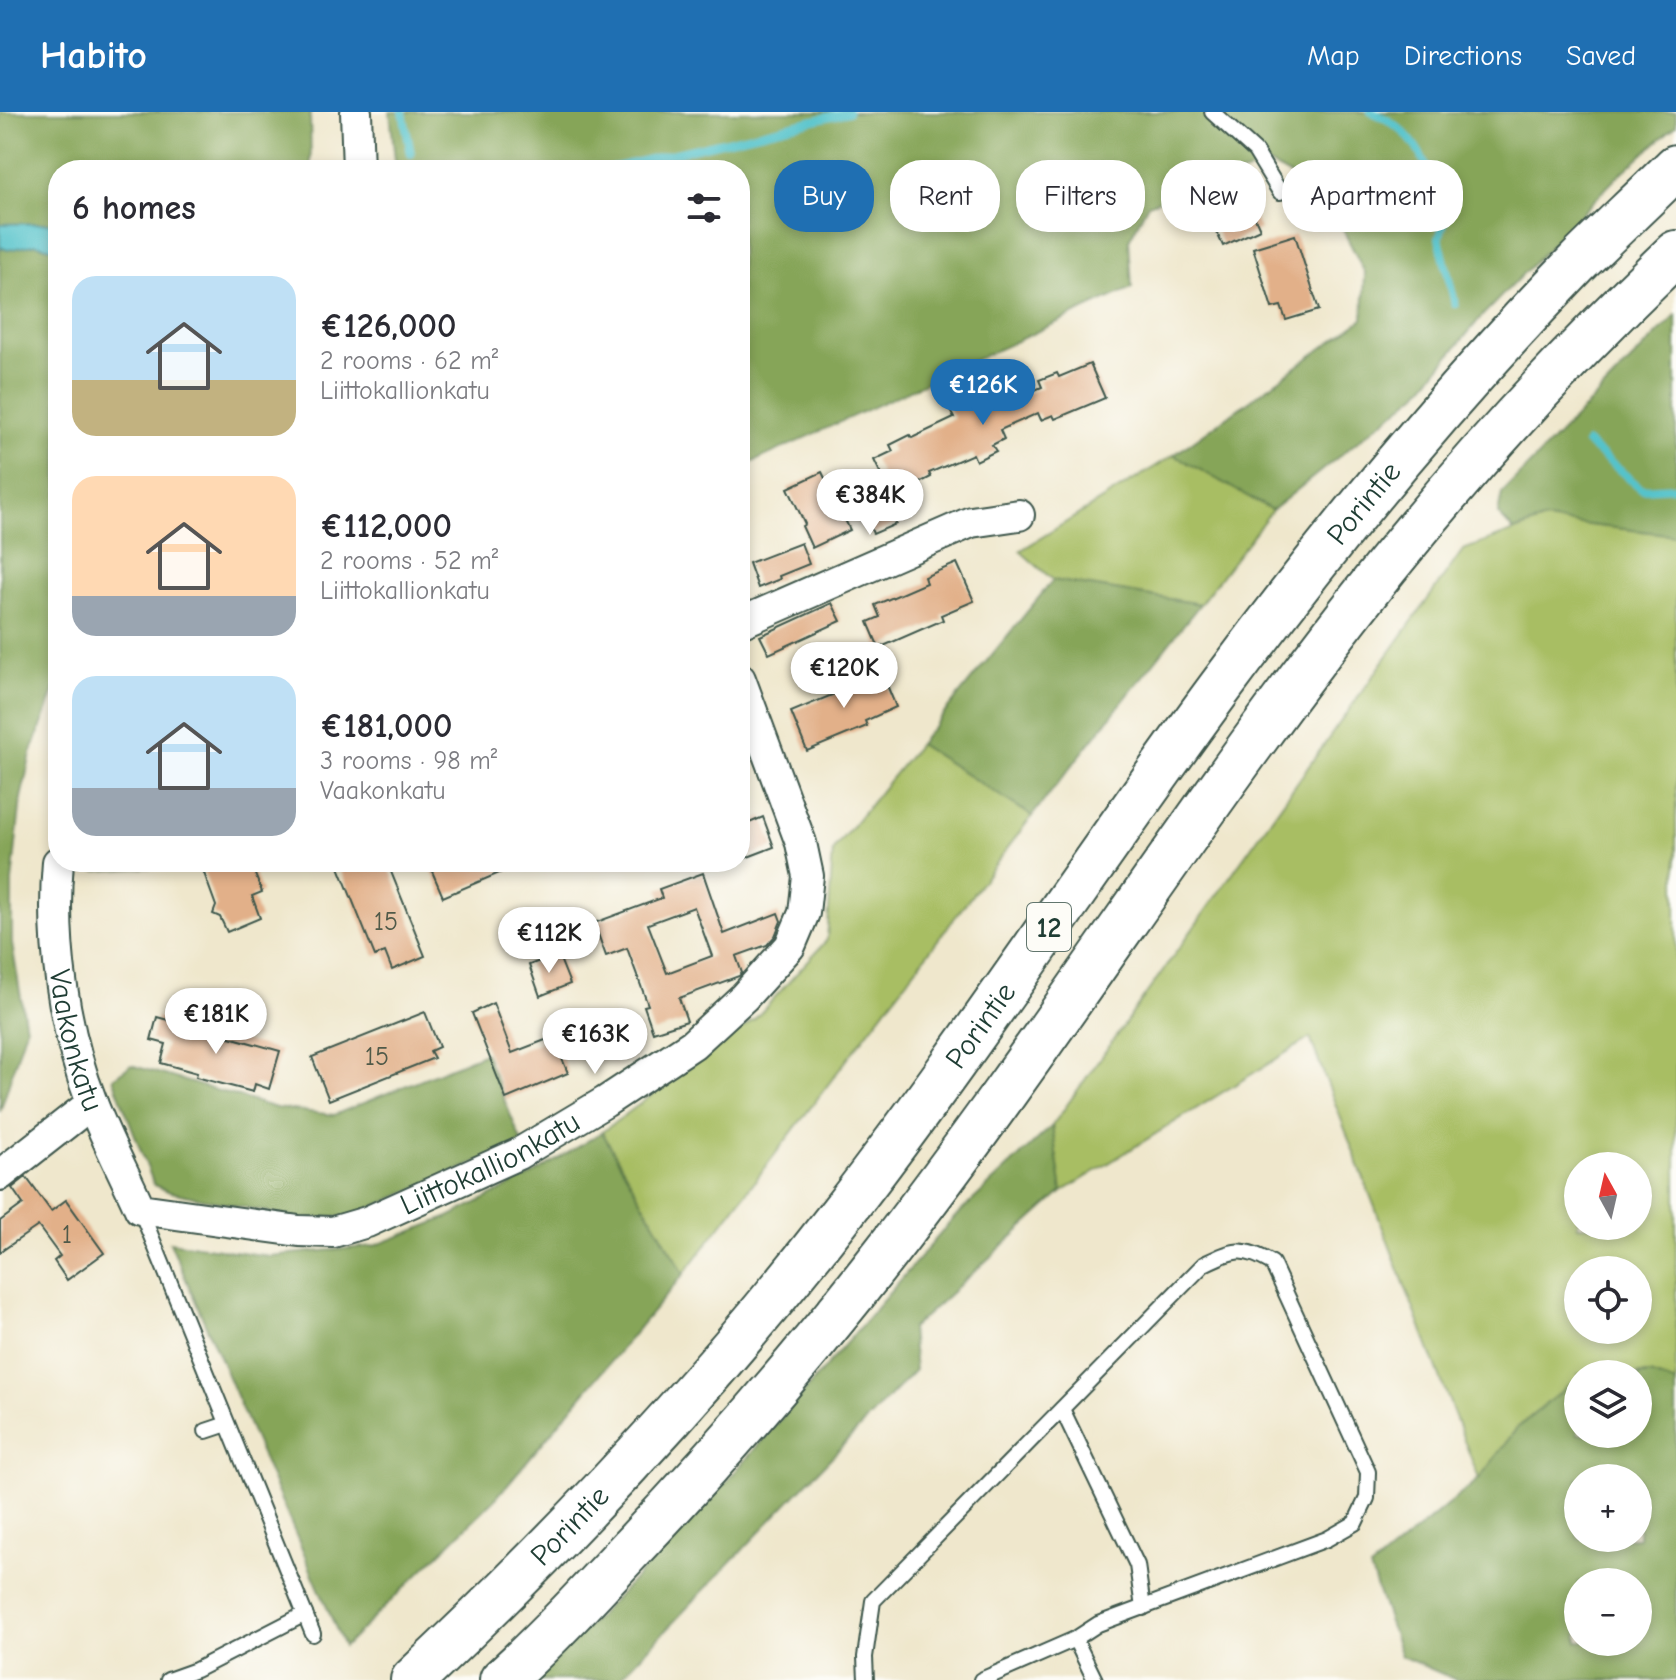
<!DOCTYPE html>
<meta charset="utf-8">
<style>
body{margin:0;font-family:"Comic Neue",sans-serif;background:#f7f7f7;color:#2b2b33;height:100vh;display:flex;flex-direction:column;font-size:30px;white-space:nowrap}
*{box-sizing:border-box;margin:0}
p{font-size:26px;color:#7c7c81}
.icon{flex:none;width:44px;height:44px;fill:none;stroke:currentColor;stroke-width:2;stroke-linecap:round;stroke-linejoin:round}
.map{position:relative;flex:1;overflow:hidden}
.side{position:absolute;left:48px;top:48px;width:702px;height:712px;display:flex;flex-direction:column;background:#fff;border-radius:32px;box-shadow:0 4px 12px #0003}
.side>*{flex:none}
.top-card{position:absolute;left:774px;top:48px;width:760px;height:72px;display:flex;gap:16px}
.needle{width:52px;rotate:352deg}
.buttons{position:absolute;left:1564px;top:1040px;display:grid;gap:16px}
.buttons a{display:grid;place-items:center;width:88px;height:88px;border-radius:50%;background:#fff;box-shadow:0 4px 12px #0003;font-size:40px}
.price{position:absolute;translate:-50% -68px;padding:0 18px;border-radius:28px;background:#fff;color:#222;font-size:26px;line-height:52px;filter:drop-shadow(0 2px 4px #0008)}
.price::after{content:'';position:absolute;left:50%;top:48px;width:24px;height:18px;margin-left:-12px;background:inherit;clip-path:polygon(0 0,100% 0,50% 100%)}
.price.active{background:#1f6fb2;color:#fff}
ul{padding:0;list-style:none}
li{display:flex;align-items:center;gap:24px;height:200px;padding:0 24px}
li span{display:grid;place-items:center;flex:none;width:224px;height:160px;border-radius:24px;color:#555}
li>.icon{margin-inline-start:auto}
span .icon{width:96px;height:96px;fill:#fffc;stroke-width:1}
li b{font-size:34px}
h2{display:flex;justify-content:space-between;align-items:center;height:96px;padding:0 24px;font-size:34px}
.pill{padding:0 28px;border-radius:32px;background:#fff;box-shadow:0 4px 12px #0003;font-size:28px;line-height:72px}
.pill.active{background:#1f6fb2;color:#fff}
header{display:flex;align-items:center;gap:48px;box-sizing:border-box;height:112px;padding:0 40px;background:#1f6fb2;color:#fff}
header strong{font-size:38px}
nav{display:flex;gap:44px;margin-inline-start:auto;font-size:28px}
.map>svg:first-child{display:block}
.green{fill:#a8be63;stroke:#647e4c;stroke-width:2;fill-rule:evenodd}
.forest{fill:#86a559;stroke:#527146;stroke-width:2;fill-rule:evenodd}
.water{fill:#55c3cb;stroke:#3a8080;stroke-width:2}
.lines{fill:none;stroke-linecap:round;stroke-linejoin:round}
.stream{stroke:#55c3cb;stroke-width:8}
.building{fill:#e2b089;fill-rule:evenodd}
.lane-casing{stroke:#3e564b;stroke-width:18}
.street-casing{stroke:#3e564b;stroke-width:34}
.highway-casing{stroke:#3e564b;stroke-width:48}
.lane{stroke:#fff;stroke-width:14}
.street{stroke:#fff;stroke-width:30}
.highway{stroke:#fff;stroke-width:44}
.labels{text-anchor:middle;stroke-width:6;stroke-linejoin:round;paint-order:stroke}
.number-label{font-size:26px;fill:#505a49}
.shield{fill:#fdfcf7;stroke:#62766e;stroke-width:2}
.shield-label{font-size:28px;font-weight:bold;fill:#1f3d34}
.street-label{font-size:30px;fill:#1f3d34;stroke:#fdfcf7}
</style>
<header>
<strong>Habito</strong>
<nav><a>Map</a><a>Directions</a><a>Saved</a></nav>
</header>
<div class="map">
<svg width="1676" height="1568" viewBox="0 0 1676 1568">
<rect width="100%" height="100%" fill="#fdfcf7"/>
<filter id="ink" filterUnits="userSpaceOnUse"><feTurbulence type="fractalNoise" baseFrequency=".0125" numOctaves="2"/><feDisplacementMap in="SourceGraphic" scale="16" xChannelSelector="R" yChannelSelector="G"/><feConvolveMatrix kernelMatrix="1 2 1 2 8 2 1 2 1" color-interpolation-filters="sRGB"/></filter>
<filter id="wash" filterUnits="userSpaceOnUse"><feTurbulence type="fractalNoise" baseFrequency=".006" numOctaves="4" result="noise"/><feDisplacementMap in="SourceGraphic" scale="32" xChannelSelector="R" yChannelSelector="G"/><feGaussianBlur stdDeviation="1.8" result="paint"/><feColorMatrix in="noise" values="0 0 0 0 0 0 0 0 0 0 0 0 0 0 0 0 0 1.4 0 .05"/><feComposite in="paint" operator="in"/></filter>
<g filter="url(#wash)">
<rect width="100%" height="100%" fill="#efe7cc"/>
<!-- green -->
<g class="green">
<polygon points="1174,343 1272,398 1200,492 1053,468 1020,439"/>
<path d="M1545,408L1676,423V1271L1649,1262H1578V1270H1573L1517,1316L1479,1367L1310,926L1062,1080L1052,1014L1463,438ZM1578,1054H1638V1114H1578ZM1578,1158H1638V1218H1578Z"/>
<polygon points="919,632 1032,704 684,1162 602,1020 755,907 827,828 833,738"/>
</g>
<!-- forest -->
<g class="forest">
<polygon points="0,0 310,0 311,58 58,58 58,111 0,112"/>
<polygon points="390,0 1676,0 1676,13 1617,65 1482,204 1418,281 1272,398 1174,343 1363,207 1365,161 1325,82 1269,52 1148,92 1129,128 1132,176 740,356 740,58 396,58"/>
<polygon points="36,132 58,138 58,569 31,642 21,686 12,770 12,832 26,916 0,1000 0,135 8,138"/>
<polygon points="1676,203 1676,423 1545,408 1514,419 1498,402 1502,381"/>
<polygon points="1053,468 1200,492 1032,704 919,632"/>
<polygon points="97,750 168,750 156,755 95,759"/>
<polygon points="485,941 522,1031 352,1104 301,1107 170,1080 154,1073 113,966 131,953 276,996 334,1003"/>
<polygon points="1052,1014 1062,1080 911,1217 915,1258 618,1568 535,1568 703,1397 954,1106"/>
<polygon points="602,1020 684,1162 497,1385 344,1535 170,1130 269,1144 374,1134 449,1105 534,1062"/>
<path d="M1649,1262L1676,1271V1568H1456L1401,1544L1370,1457L1479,1367L1517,1316L1573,1270H1578V1322H1638V1264ZM1578,1366H1638V1426H1578ZM1578,1470H1638V1530H1578Z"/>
</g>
<!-- water -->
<polygon class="water" points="58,111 58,138 36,132 8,138 0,135 0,112"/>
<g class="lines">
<!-- stream -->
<g class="stream">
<polyline points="403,0 411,42"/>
<path d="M1371,0C1420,18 1429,61 1446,105L1439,126L1455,192"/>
<polyline points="604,58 848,0"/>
<polyline points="1587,331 1642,377 1676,375"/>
</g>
</g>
<g id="blocks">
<!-- building -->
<g class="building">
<polygon points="1248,90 1260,117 1223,134 1211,108"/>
<polygon points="1295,123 1319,198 1286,208 1281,194 1272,196 1253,136"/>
<polygon points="1090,252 1105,286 1055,307 1053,303 1041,308 1038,301 1000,318 1004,327 992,333 996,339 976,349 973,342 929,361 931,365 892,385 874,348 893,339 890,333 910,323 912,326 954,306 948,295 968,286 966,282 990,271 1000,293 1042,275 1039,268 1057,261 1059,265"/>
<polygon points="822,360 850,418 812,436 802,414 805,412 788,376"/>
<polygon points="887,391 896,412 873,422 865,400"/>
<polygon points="801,431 809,452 779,464 780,467 758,476 749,451"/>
<polygon points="957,451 974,489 941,503 943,508 879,536 868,510 880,505 875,493 926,471 924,465"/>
<polygon points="832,491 841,509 769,542 760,524"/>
<polygon points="880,556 896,595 865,609 867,614 807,639 791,600 849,576 847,570"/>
<polygon points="763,705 774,735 740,748 740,715"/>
<polygon points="200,750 250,750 262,780 252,784 260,806 227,820 220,805 213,802 216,794"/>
<polygon points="337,750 387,750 425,844 392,858 385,840 375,844"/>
<polygon points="428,750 525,750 443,785"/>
<path d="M703,761L724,822L778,801L781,809L775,824L767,833L736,844L742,861L739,864L679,886L687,909L653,920L644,894L648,893L627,836L606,844L594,811L662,786L659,777ZM694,795L712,844L667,861L648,812Z"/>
<polygon points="558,842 570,872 540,884 529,853"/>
<polygon points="493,891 512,941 553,925 568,961 506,987 472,901"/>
<polygon points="425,900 439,935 430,939 434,946 329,988 312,945"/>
<polygon points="157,905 280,939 269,977 255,972 253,980 196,965 197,961 161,951 166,932 151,928"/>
<polygon points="26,1065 51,1099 66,1088 104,1141 67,1168 54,1149 60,1144 38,1114 0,1140 0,1109 23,1092 12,1076"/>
</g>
</g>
</g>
<g filter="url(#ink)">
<use href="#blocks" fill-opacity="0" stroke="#3e564b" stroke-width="2"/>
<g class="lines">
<defs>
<g id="lane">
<polyline points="1212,0 1255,39 1280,80"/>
<polyline points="140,1097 313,1522"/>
<polyline points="1062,1297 1137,1453 1143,1496"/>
<polyline points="206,1319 227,1312"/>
<polyline points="168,1568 196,1558 305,1502"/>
<path d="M866,1568L865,1545L873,1489L1204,1152C1233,1138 1242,1133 1272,1151L1368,1360L1367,1386L1355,1411L1327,1427L1098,1512L1075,1527"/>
<polyline points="981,1568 1075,1527 1095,1568"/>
</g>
<g id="street">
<polyline points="356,0 358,58"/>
<polyline points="740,511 971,410 1019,403"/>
<path id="s1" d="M58,750C51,828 63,917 92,991C106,1027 124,1061 140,1097L299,1119L333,1120L367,1110L518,1042L605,990L693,932L744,885L790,834L804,801L808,764L801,731L740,567"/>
<polyline points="0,1063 92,991"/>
</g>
<g id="highway">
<path id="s2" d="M413,1568C567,1423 713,1268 842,1101C974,931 1091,750 1219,577C1329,428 1447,285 1576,152C1609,119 1643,88 1676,55"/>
<path d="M502,1568C546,1528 586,1485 626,1442C718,1345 805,1245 887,1139C1060,916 1209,676 1386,455C1475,344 1573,239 1676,141"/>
</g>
</defs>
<!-- lane casing -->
<use href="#lane" class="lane-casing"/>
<!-- street casing -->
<use href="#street" class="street-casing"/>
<!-- highway casing -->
<use href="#highway" class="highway-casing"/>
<!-- lane -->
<use href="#lane" class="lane"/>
<!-- street -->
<use href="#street" class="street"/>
<!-- highway -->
<use href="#highway" class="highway"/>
</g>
</g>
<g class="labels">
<!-- number labels -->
<g class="number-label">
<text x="386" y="818">15</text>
<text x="377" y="953">15</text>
<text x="67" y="1131">1</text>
</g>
<!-- shield labels -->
<rect class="shield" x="1027" y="791" width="44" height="48" rx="6"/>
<g class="shield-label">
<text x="1049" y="825">12</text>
</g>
<!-- street labels -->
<g class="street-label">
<text dy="10" stroke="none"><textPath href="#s2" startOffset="1516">Porintie</textPath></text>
<text dy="10" stroke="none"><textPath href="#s2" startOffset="868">Porintie</textPath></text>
<text dy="10" stroke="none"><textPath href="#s1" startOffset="180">Vaakonkatu</textPath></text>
<text dy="10" stroke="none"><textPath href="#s1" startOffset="728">Liittokallionkatu</textPath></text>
<text dy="10" stroke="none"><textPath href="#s2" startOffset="220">Porintie</textPath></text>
</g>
</g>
</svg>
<div class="buttons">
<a><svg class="needle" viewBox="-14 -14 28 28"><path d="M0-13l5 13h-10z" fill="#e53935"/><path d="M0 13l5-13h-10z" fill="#7c7c81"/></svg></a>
<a><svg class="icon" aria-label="locate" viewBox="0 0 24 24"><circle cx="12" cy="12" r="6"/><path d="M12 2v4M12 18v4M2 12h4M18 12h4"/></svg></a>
<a><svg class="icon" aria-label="layers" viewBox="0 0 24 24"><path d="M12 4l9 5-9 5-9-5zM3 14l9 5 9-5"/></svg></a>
<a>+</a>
<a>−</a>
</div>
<b class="price active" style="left:983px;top:315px">€126K</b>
<b class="price" style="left:870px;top:425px">€384K</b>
<b class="price" style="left:844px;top:598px">€120K</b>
<b class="price" style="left:549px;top:863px">€112K</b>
<b class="price" style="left:216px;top:944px">€181K</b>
<b class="price" style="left:595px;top:964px">€163K</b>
<div class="top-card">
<a class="pill active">Buy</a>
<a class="pill">Rent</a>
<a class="pill">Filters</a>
<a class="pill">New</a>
<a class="pill">Apartment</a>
</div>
<section class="side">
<h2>6 homes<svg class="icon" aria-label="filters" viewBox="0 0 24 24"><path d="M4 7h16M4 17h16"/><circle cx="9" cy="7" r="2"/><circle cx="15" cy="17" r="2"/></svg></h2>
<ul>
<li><span style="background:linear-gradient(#bfe0f5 65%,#c2b280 0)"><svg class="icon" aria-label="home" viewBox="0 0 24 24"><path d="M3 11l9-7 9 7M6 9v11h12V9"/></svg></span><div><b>€126,000</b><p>2 rooms · 62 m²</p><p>Liittokallionkatu</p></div></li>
<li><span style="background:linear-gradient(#ffd9b3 75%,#9aa5b1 0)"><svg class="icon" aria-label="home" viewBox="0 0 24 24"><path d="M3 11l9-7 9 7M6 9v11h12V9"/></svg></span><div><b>€112,000</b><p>2 rooms · 52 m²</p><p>Liittokallionkatu</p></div></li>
<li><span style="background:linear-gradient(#bfe0f5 70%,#9aa5b1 0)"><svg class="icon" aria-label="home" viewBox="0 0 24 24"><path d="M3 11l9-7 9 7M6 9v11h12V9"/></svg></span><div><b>€181,000</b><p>3 rooms · 98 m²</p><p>Vaakonkatu</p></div></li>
</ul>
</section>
</div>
